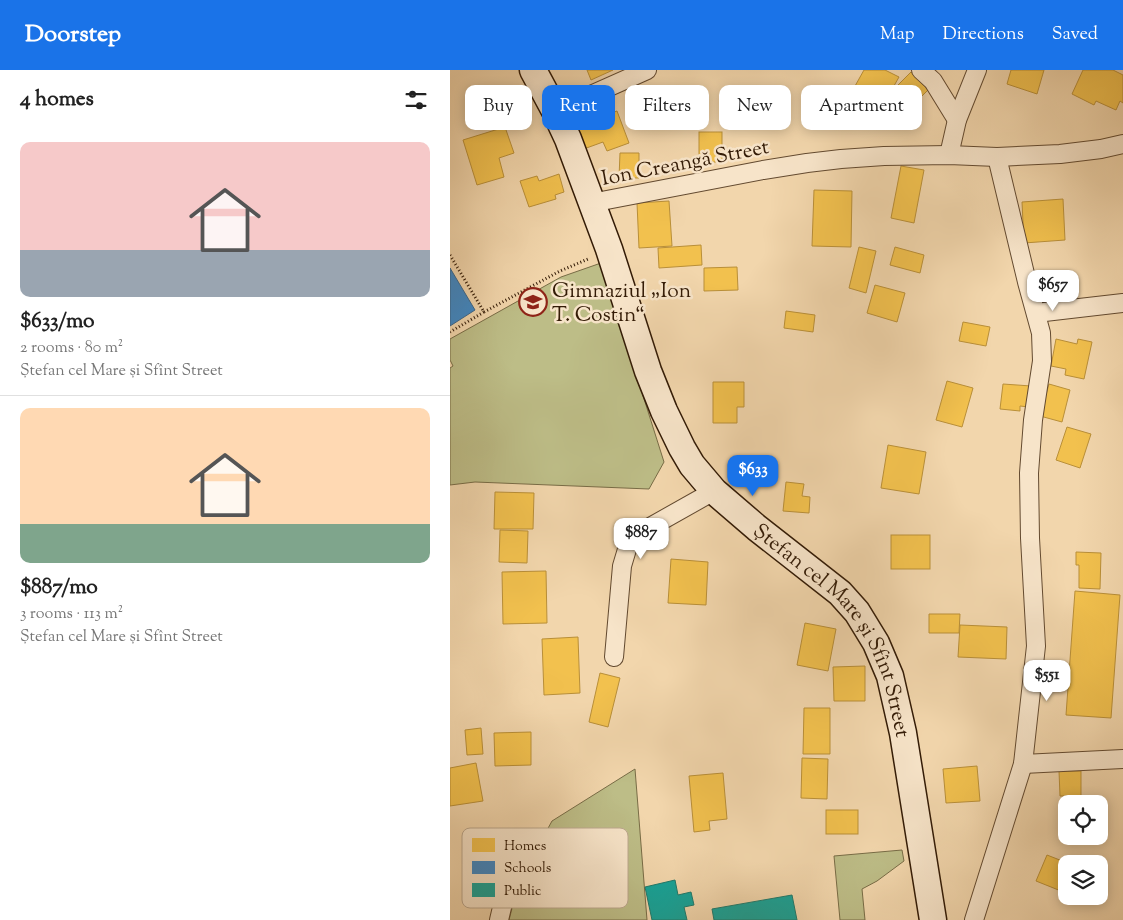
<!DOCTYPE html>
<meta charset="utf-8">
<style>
body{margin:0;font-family:"Sorts Mill Goudy",serif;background:#f2f2f2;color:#222;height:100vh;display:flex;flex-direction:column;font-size:19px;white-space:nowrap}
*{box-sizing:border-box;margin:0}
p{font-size:16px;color:#767676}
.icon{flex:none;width:28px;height:28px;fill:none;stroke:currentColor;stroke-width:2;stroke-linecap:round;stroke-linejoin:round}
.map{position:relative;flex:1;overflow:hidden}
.drawer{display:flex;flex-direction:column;background:#fff;width:450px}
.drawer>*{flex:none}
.top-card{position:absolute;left:15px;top:15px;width:475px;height:45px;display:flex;gap:10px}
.buttons{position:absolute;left:608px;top:725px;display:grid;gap:10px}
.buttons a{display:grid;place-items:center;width:50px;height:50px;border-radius:10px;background:#fff;box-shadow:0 2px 12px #0003;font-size:25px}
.price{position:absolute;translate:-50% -42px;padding:0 11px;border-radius:10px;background:#fff;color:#222;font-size:16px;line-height:32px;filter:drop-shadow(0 1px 2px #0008)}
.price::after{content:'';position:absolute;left:50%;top:30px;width:15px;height:11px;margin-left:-8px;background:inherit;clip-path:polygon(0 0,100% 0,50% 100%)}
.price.active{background:#1a73e8;color:#fff}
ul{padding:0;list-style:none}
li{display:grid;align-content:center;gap:10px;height:265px;padding:0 20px}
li+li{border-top:1px solid #e0e0e0}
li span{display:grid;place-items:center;height:155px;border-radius:10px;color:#555}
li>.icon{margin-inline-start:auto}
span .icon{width:90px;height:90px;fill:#fffc;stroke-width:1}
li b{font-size:21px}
h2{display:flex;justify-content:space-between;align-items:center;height:60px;padding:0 20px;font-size:21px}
.pill{padding:0 18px;border-radius:10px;background:#fff;box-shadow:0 2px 12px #0003;font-size:18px;line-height:45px}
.pill.active{background:#1a73e8;color:#fff}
header{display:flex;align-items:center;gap:30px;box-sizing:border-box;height:70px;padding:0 25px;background:#1a73e8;color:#fff}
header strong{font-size:24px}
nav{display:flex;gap:28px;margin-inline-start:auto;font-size:18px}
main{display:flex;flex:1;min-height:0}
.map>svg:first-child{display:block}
.green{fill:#bdbd87;stroke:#786c46}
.homes{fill:#f2c14e;stroke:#b98f38}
.schools{fill:#3f88c5;stroke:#3b678c}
.public{fill:#17a398;stroke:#1f7a6c}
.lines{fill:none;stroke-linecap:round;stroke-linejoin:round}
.street-casing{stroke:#634a30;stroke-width:20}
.secondary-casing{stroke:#331b06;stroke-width:29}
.path{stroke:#331b06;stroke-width:3;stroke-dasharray:1 2.5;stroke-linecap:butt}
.street{stroke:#f7e4c9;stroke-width:18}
.secondary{stroke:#f7e4c9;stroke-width:26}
.labels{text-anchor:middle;stroke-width:5;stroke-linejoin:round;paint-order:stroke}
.street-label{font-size:21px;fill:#331b06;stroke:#f7e4c9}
.poi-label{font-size:21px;fill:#331b06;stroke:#f7e4c9;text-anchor:start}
.key{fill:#f7e4c9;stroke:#bca88e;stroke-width:1}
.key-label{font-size:14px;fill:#331b06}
</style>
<header>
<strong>Doorstep</strong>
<nav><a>Map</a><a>Directions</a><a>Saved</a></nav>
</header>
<main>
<section class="drawer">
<h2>4 homes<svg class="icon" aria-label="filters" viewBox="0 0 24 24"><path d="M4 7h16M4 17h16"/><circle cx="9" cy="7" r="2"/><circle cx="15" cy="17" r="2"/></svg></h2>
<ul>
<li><span style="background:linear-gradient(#f6c9c9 70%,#9aa5b1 0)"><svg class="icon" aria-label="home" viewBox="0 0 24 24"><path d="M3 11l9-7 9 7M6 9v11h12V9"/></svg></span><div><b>$633/mo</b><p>2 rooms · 80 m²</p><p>Ștefan cel Mare și Sfînt Street</p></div></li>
<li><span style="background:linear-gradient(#ffd9b3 75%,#7fa58c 0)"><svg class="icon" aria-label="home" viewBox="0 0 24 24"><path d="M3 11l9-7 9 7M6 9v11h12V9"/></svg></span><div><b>$887/mo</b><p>3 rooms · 113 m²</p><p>Ştefan cel Mare și Sfînt Street</p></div></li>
</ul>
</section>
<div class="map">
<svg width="673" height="850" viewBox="0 0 673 850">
<rect width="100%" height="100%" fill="#f2d6ac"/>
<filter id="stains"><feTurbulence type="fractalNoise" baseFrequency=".004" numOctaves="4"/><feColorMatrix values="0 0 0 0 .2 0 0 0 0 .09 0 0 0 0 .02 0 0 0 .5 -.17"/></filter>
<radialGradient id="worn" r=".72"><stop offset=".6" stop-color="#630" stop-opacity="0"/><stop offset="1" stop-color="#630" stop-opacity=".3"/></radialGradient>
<!-- green -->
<g class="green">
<polygon points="151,193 214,392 199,419 25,412 0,415 0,298 3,296 0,290 0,269 111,207"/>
<polygon points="185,699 197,850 59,850 69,811 102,751"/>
<polygon points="452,780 454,791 427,811 412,819 415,850 390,850 384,786"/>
</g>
<!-- homes -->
<g class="homes">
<polygon points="137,0 163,0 141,10"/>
<polygon points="414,0 435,0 449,7 436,30 429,25 422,37 400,25"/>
<polygon points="561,0 594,0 587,24 557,14"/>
<polygon points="633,0 663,0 673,5 673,33 670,31 666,40 646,31 644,35 622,24"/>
<polygon points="461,2 478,20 464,34 447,16"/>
<rect x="282" y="38" width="49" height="20"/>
<polygon points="167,41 179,73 157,81 153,72 131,80 123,57"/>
<polygon points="55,57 64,83 49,88 54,107 27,115 13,70"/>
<rect x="249" y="62" width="23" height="30"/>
<polygon points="170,83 189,83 189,108 169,108"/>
<polygon points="451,96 474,100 464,153 441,148"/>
<polygon points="109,104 114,122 105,125 106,129 79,137 70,111 87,106 89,111"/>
<polygon points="364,120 402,121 401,177 362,176"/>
<polygon points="613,129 615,170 574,173 572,132"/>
<polygon points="219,131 222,176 189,178 187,133"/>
<polygon points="251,175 252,195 209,198 208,178"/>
<polygon points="409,177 426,181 416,223 399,218"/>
<polygon points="445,177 474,185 470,203 440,195"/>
<polygon points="287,197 288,220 254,221 254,198"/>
<polygon points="425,215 455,223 447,252 417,243"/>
<polygon points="336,241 365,245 363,262 334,258"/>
<polygon points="513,252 540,257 536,276 509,271"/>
<polygon points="606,269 627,274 628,269 642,272 634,309 615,305 616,299 601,296"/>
<polygon points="497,311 523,318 512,357 486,350"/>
<polygon points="263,312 294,312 294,337 287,337 287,353 263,353"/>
<polygon points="553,314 581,316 579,337 570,336 570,341 550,339"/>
<polygon points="599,314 620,320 612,352 590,346"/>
<polygon points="617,357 641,364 630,398 606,390"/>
<polygon points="438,375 476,382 469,424 431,418"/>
<polygon points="336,412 354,414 352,426 360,427 359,443 333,441"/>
<polygon points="45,422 84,423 83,459 44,459"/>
<polygon points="50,460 78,461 77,493 49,492"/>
<rect x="441" y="465" width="39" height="34"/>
<polygon points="626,482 651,483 650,519 629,518 629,495 626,495"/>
<polygon points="221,489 258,492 256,535 218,533"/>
<polygon points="96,501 97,553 53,554 52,502"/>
<polygon points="625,521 670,525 661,648 616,645"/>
<polygon points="479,544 510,544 509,563 479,563"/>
<polygon points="355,553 386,559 378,601 347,595"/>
<polygon points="510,555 557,557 556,589 508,587"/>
<polygon points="128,567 130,623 94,625 92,569"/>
<polygon points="415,596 415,631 384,631 383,597"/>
<polygon points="150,603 170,608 158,657 139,652"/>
<polygon points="354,638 380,638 380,684 353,684"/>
<polygon points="31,658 33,684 17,685 15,660"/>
<polygon points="81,662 81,695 45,696 44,663"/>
<polygon points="352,688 378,689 377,729 351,728"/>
<polygon points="26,693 33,731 0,736 0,698"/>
<polygon points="527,696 530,731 496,733 493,699"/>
<polygon points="609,701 631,701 631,726 610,726"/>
<polygon points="273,703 277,749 259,751 260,760 244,762 239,706"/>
<rect x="376" y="740" width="32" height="24"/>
<polygon points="597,785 620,794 616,794 616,823 586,811"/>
</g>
<!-- schools -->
<polygon class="schools" points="0,198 25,240 0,256"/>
<!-- public -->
<g class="public">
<polygon points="225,810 228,825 241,822 244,835 234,837 237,850 202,850 195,817"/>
<polygon points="342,825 347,850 264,850 262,839"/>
</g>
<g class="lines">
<defs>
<g id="street">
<polyline points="471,0 483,11 507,50"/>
<polyline points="105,41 197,0"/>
<polyline points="499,85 507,50 527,0"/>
<polyline points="141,133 313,100 357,93 391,89 434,86 499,85 547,87 610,84 651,79 673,74"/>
<polyline points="586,243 673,233"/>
<polyline points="164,587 172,496 178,476 193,461 264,421"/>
<polyline points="573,694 673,689"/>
<polyline points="49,850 53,833"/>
<polyline points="524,850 573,694 586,576 580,468 579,403 583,350 592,291 591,263 577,212 547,87"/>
</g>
<g id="secondary">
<path id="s1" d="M83,0L105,41L118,69L159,179L198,301L214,341L232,378L242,395L264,421L307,458L390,523L407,542L426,573L440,606L453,663L483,850"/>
</g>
</defs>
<!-- street casing -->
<use href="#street" class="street-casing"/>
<!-- secondary casing -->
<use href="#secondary" class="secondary-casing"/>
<!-- path -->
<g class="path">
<polyline points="0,185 34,242 0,262"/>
<polyline points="34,242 110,201 138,189"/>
</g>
<!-- street -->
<use href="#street" class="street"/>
<!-- secondary -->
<use href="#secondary" class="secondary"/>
</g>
<!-- icons -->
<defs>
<symbol id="school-ring" viewBox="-11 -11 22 22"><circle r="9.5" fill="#f7e4c9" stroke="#8f2418" stroke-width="1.5"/><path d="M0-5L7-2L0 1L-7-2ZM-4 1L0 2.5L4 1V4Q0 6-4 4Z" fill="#8f2418"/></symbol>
</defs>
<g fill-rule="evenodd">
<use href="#school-ring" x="67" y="216" width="32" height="32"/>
</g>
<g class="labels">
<!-- street labels -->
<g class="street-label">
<text transform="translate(235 92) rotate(-11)" y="7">Ion Creangă Street</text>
<text dy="7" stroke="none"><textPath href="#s1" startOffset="650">Ștefan cel Mare și Sfînt Street</textPath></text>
</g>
<!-- poi labels -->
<g class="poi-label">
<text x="102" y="227">Gimnaziul „Ion<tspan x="102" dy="24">T. Costin“</tspan></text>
</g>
</g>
<!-- legend -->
<rect x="12" y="758" width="166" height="80" rx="8" class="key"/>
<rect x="22" y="768" width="23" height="14" fill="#f2c14e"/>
<rect x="22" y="791" width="23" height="13" fill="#3f88c5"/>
<rect x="22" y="813" width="23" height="14" fill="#17a398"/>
<g class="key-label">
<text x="54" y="780">Homes</text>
<text x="54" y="802">Schools</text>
<text x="54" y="825">Public</text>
</g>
<rect width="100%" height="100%" filter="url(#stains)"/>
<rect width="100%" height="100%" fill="url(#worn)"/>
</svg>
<div class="buttons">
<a><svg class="icon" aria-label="locate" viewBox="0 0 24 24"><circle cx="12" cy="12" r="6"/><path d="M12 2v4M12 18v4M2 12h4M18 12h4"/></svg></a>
<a><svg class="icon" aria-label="layers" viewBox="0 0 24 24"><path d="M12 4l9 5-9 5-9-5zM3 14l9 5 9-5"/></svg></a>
</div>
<b class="price" style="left:603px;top:242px">$657</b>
<b class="price active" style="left:303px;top:427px">$633</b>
<b class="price" style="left:191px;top:490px">$887</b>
<b class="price" style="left:597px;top:632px">$551</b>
<div class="top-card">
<a class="pill">Buy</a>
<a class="pill active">Rent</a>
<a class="pill">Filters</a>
<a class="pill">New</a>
<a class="pill">Apartment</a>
</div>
</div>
</main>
